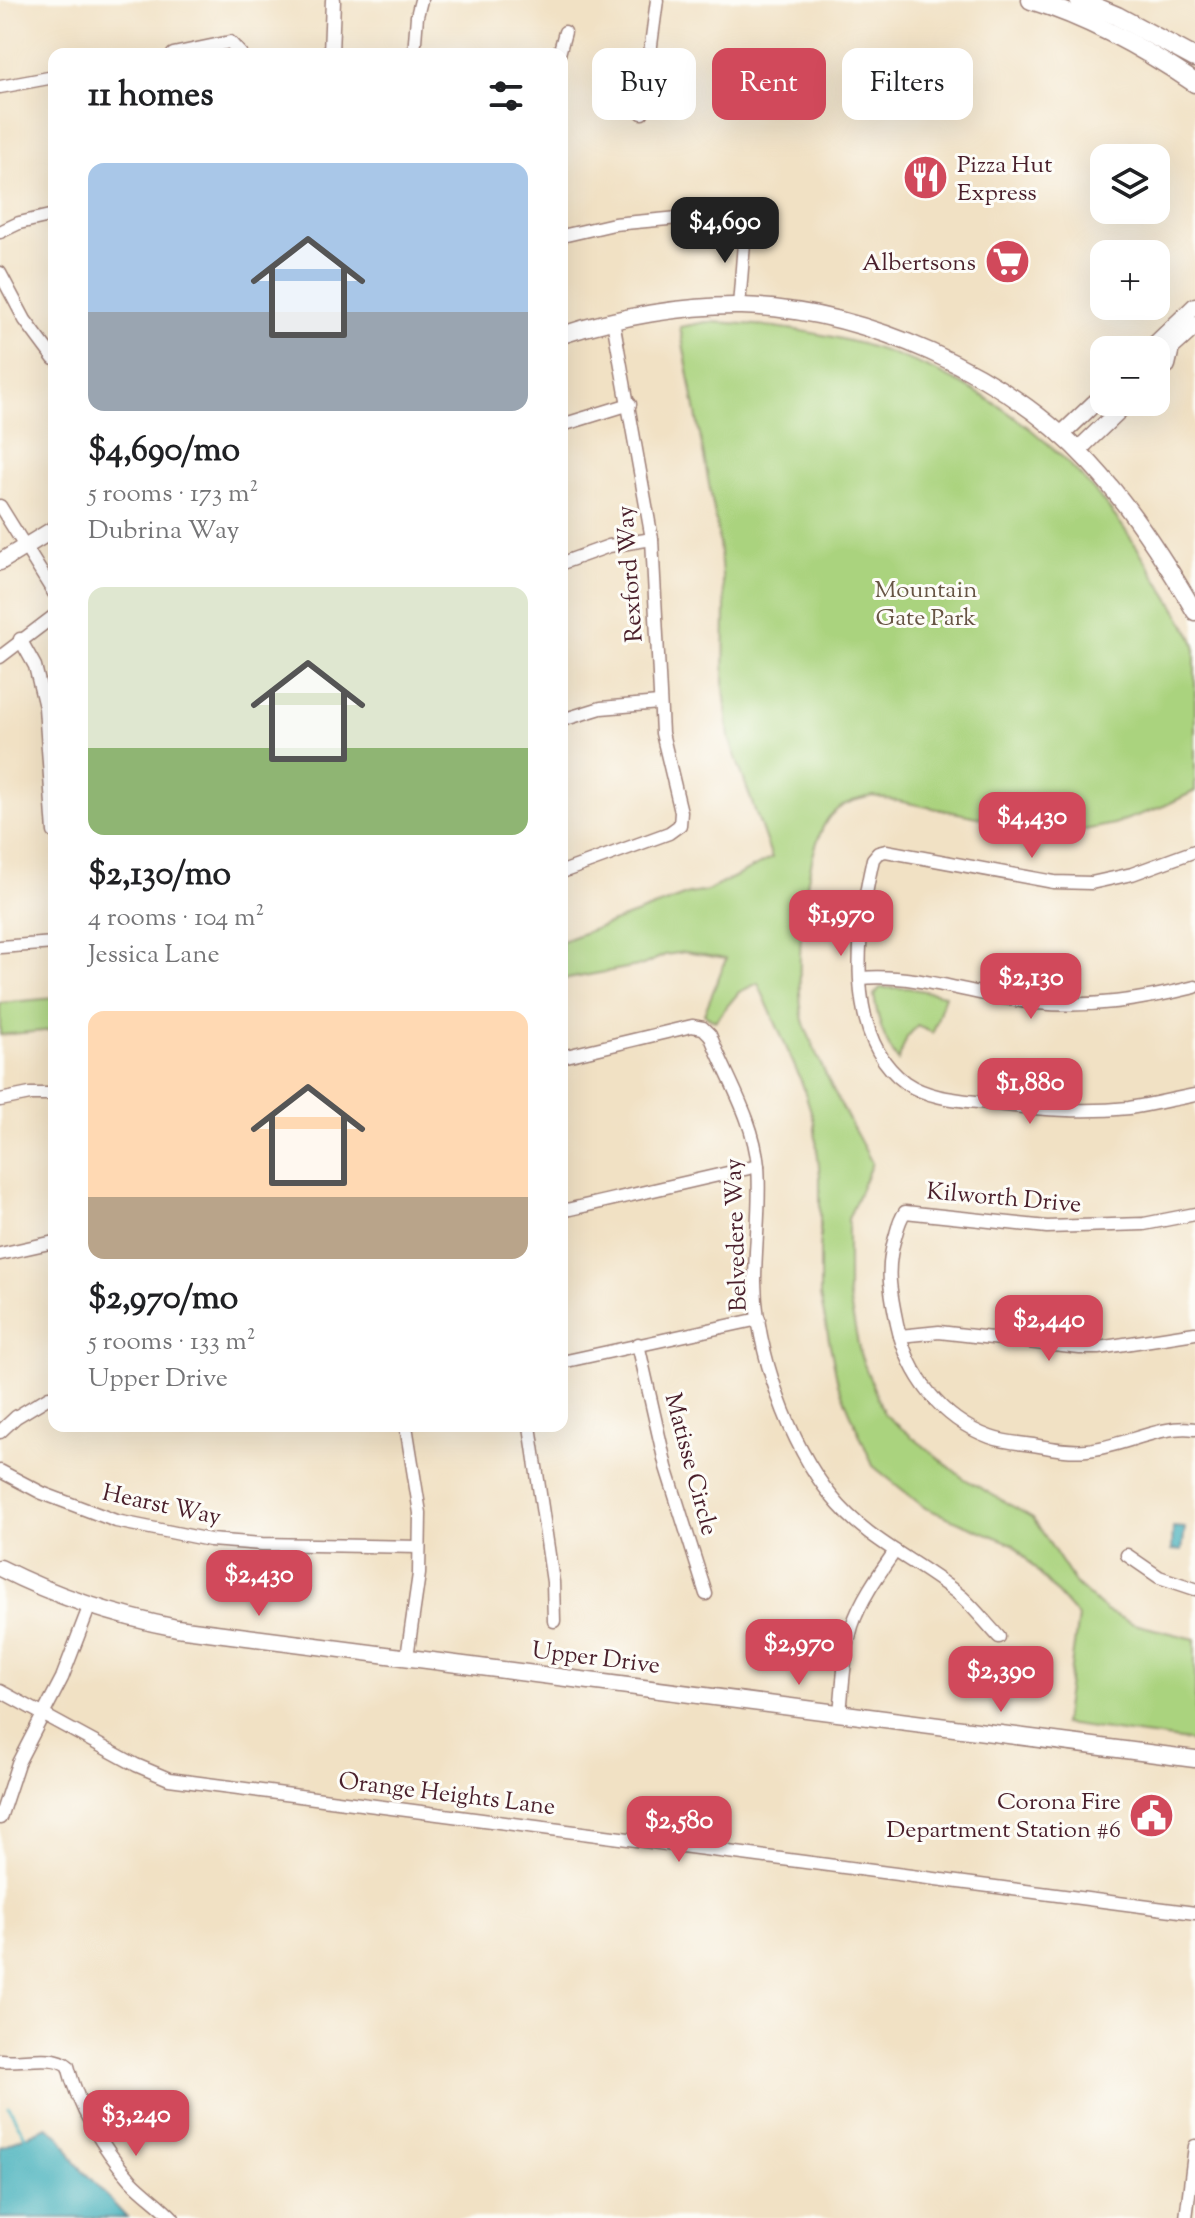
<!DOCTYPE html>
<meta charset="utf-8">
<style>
body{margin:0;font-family:"Sorts Mill Goudy",serif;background:#f2f2f2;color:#202124;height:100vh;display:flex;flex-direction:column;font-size:30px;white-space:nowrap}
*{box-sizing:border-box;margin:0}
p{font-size:26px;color:#757577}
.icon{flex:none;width:44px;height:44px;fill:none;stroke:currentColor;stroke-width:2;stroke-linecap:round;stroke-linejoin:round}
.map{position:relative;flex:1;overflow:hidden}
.panel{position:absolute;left:48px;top:48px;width:520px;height:1384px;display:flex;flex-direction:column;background:#fff;border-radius:16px;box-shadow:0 8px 32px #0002}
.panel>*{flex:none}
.guide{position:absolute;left:592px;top:48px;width:482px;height:72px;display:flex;gap:16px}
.buttons{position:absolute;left:1090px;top:144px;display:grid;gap:16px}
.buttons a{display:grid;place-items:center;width:80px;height:80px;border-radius:16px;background:#fff;box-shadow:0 8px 32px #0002;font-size:40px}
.price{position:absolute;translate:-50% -68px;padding:0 18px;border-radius:16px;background:#d1495b;color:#fff;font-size:26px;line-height:52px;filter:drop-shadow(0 2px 4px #0008)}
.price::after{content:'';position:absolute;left:50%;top:48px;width:24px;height:18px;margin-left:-12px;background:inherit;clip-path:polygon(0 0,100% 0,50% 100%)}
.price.current{background:#222;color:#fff}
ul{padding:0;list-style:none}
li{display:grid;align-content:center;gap:16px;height:424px;padding:0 40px}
li span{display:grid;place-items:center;height:248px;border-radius:16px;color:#555}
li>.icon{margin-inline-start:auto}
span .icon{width:144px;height:144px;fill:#fffc;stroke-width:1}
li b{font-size:34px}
h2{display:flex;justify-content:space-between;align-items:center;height:96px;padding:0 40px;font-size:34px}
.tag{padding:0 28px;border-radius:16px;background:#fff;box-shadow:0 8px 32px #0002;font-size:28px;line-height:72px}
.tag.current{background:#d1495b;color:#fff}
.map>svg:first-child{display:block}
.green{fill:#aad37e;stroke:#7a7954;stroke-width:2}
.water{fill:#3dadb9;stroke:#446672;stroke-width:2}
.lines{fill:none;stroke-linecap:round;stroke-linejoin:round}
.stream{stroke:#3dadb9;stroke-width:3}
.minor-casing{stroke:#9e8078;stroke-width:15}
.tertiary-casing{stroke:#9e8078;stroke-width:17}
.secondary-casing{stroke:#9e8078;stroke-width:19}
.primary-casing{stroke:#9e8078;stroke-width:21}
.minor{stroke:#fff;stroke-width:12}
.tertiary{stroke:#fff;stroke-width:14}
.secondary{stroke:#fff;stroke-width:16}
.primary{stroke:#fff;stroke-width:18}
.labels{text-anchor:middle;stroke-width:6;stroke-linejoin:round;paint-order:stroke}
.poi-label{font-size:24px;fill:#4a1f2b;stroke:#fdfcf7;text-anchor:end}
.street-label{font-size:24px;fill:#4a1f2b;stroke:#fdfcf7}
.park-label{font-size:24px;fill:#675544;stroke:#fdfcf7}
</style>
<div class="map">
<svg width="1195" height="2218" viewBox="0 0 1195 2218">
<rect width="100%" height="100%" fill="#fdfcf7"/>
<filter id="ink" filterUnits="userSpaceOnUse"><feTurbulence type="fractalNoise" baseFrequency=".0125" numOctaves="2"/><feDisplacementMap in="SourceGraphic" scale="16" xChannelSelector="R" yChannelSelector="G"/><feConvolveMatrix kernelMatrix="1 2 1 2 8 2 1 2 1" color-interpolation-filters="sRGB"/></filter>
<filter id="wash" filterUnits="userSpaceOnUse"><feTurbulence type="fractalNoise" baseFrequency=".006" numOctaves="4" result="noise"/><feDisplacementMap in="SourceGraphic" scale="32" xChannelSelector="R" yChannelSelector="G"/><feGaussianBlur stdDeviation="1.8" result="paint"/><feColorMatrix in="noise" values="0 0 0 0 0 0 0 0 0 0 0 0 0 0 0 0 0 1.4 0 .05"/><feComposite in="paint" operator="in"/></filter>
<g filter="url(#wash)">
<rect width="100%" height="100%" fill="#f1e1c4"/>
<!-- green -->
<g class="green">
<path d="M706,322C900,327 1051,402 1152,571C1161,586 1192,631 1195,645C1195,658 1195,674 1195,687C1195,722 1195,756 1195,791L1164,806L1114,824L1079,831L1042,830L873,796C857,799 842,803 830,816C803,848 794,979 803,1020C805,1029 811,1039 814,1048C830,1088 852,1125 872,1163L848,1219V1293L860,1354L884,1414L963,1478L1033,1518L1076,1584L1106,1611L1134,1624L1195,1639V1742L1063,1724L1078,1617L1013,1544L925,1508L873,1466L838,1384L820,1296V1176L814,1121L802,1083L758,983L739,992L715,1021L704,1014L726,959L685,952L665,955L643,965L562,980V941L689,894L707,891L772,858L729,738L724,687L725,606L718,533L680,327Z"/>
<path d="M880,988H908L945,995L933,1033L917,1026L907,1037L898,1061C883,1039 878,1021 874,995Z"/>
<polygon points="54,998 54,1030 0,1035 0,1003"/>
</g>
<!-- water -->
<g class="water">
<polygon points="1173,1527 1185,1528 1182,1551 1172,1550"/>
<polygon points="47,2127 60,2136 76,2163 127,2218 0,2218 0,2147"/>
</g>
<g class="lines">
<!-- stream -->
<polyline class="stream" points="9,2107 27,2140"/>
</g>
</g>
<g filter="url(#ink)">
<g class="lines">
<defs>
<g id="minor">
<polyline points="173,54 230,42 241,54"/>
<polyline points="414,54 417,16 421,0"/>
<polyline points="559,54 565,32"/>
<polyline points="0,87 54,77"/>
<polyline points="642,113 657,0"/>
<polyline points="0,232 19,223 54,215"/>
<polyline points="562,236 614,224 722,214 742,222 744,243 739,306"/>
<polyline points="0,273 25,320 54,359"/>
<polyline points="562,425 630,404"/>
<polyline points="0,506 54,593"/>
<polyline points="562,563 609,546 652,539"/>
<polyline points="20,639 35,666 45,707 54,832"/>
<polyline points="0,657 54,616"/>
<polyline points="562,720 601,708 659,703"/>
<path d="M1195,851L1132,874L1091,883L1054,882L886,851L878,853L873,859C858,925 842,1037 906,1083C931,1100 965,1100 994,1104C1040,1109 1083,1113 1129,1108C1151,1105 1173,1099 1195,1095"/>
<polyline points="562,872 669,833 680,825 681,812 662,733 652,539 613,321"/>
<polyline points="0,947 54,943"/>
<path d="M861,978C922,973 977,997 1037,1003C1092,1008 1142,1000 1195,987"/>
<path d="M562,1057L692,1026L703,1028L710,1035C727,1078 754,1120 758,1166C761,1204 755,1244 755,1282C756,1351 789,1444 832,1497C867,1541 920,1562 962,1597C975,1609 987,1624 999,1637"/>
<polyline points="0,1100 30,1094 54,1094"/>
<polyline points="562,1211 758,1166"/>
<path d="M1195,1214L1144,1224L1047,1227L905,1212C900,1219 898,1226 896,1234C885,1269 890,1289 897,1324C908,1375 941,1419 990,1437C1003,1442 1019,1443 1033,1445C1050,1448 1069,1452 1087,1450C1123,1447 1159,1424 1195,1429"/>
<polyline points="0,1254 54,1242"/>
<polyline points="900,1336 939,1332 1080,1348 1099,1348 1195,1333"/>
<polyline points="638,1344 666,1467 706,1594"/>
<polyline points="562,1362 759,1319"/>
<polyline points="406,1426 420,1513 419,1574 407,1657"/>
<polyline points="530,1426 553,1582 554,1621"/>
<polyline points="0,1432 16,1417 49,1397"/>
<polyline points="0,1471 42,1493 116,1521 210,1540 262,1544 419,1547"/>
<polyline points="1127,1555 1159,1577 1195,1589"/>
<polyline points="0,1691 136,1765 169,1779 1195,1913"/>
<path d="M840,1713C843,1684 844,1654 852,1626C861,1599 879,1574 895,1551"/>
<polyline points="0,1818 18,1763 62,1678 90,1605"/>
<path d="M0,2060C20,2063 54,2053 68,2066C78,2107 103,2149 131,2180C144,2194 160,2204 173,2218"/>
<polyline points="1186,2218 1195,2146"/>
</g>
<polyline id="tertiary" points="331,54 333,0"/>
<g id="secondary">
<path d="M562,335C616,317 686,305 742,306C865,310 1006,372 1090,463C1131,507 1165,560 1195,612"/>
<polyline points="1149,350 1195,306"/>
<polyline points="1167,365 1171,348 1191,330 1191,324 1184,317"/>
<polyline points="1061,435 1104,394"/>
<polyline points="1078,450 1128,402"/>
<polyline points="0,562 54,529"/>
<path d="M0,1568C55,1596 116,1616 177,1628L1195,1759"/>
</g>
<g id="primary">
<path d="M1031,0C1090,18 1145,49 1195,83"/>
<polyline points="1079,0 1117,16 1195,58"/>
</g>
</defs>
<!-- minor casing -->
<use href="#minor" class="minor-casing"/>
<!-- tertiary casing -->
<use href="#tertiary" class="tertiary-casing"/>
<!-- secondary casing -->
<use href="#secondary" class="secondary-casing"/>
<!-- primary casing -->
<use href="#primary" class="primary-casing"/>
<!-- minor -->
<use href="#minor" class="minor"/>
<!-- tertiary -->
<use href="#tertiary" class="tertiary"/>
<!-- secondary -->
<use href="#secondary" class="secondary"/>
<!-- primary -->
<use href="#primary" class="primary"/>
</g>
</g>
<!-- icons -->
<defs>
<symbol id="restaurant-disc" viewBox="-11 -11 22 22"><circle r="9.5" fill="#d1495b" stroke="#fdfcf7"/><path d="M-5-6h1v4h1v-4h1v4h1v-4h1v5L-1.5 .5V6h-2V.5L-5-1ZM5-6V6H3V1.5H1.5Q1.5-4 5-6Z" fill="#fff"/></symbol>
<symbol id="supermarket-disc" viewBox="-11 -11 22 22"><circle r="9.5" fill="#d1495b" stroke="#fdfcf7"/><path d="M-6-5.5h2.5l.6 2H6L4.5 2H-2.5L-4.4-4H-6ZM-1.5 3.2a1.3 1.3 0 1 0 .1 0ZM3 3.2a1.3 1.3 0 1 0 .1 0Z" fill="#fff"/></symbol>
<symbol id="civic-disc" viewBox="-11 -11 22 22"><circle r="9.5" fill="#d1495b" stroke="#fdfcf7"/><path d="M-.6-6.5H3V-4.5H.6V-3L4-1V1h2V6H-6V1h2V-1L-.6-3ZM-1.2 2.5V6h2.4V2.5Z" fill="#fff"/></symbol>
</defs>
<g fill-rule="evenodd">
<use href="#restaurant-disc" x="900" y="152" width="51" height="51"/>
<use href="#supermarket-disc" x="982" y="236" width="51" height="51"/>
<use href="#civic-disc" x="1126" y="1790" width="51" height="51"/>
</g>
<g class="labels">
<!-- poi labels -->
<g class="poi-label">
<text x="957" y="172" text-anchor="start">Pizza Hut<tspan x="957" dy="28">Express</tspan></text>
<text x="976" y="270">Albertsons</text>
<text x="1121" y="1809">Corona Fire<tspan x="1121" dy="28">Department Station #6</tspan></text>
</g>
<!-- street labels -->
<g class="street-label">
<text transform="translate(629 574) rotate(-94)" y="8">Rexford Way</text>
<text transform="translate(1004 1197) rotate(5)" y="8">Kilworth Drive</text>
<text transform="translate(735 1235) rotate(-92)" y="8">Belvedere Way</text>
<text transform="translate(692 1464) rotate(75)" y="8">Matisse Circle</text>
<text transform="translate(162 1504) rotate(12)" y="8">Hearst Way</text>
<text transform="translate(596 1657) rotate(7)" y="8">Upper Drive</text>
<text transform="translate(447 1793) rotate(7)" y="8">Orange Heights Lane</text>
</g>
<!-- park labels -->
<g class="park-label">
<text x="926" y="597">Mountain<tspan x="926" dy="28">Gate Park</tspan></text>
</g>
</g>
</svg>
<div class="buttons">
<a><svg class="icon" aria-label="layers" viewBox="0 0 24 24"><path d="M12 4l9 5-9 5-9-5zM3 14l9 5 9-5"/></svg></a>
<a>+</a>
<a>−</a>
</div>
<b class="price current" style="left:725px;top:265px">$4,690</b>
<b class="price" style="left:1032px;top:860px">$4,430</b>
<b class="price" style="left:841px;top:958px">$1,970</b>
<b class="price" style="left:1031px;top:1021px">$2,130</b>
<b class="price" style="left:1030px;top:1126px">$1,880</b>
<b class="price" style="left:1049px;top:1363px">$2,440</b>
<b class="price" style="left:259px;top:1618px">$2,430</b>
<b class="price" style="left:799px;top:1687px">$2,970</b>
<b class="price" style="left:1001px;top:1714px">$2,390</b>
<b class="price" style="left:679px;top:1864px">$2,580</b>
<b class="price" style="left:136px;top:2158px">$3,240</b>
<div class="guide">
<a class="tag">Buy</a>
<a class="tag current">Rent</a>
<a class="tag">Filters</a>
</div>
<section class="panel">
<h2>11 homes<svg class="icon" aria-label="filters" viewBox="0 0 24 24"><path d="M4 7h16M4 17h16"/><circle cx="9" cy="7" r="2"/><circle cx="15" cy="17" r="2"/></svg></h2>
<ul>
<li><span style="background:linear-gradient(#a9c7e8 60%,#9aa5b1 0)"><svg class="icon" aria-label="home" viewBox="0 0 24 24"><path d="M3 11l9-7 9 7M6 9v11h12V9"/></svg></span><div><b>$4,690/mo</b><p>5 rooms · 173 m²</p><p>Dubrina Way</p></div></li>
<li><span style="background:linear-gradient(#dfe7d0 65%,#8fb573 0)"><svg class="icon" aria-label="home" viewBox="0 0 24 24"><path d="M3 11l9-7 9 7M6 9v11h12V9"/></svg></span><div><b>$2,130/mo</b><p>4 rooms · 104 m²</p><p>Jessica Lane</p></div></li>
<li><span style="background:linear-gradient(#ffd9b3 75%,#b9a48a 0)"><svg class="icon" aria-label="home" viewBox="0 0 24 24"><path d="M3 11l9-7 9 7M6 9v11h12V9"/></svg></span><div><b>$2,970/mo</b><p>5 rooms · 133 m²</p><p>Upper Drive</p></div></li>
</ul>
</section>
</div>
